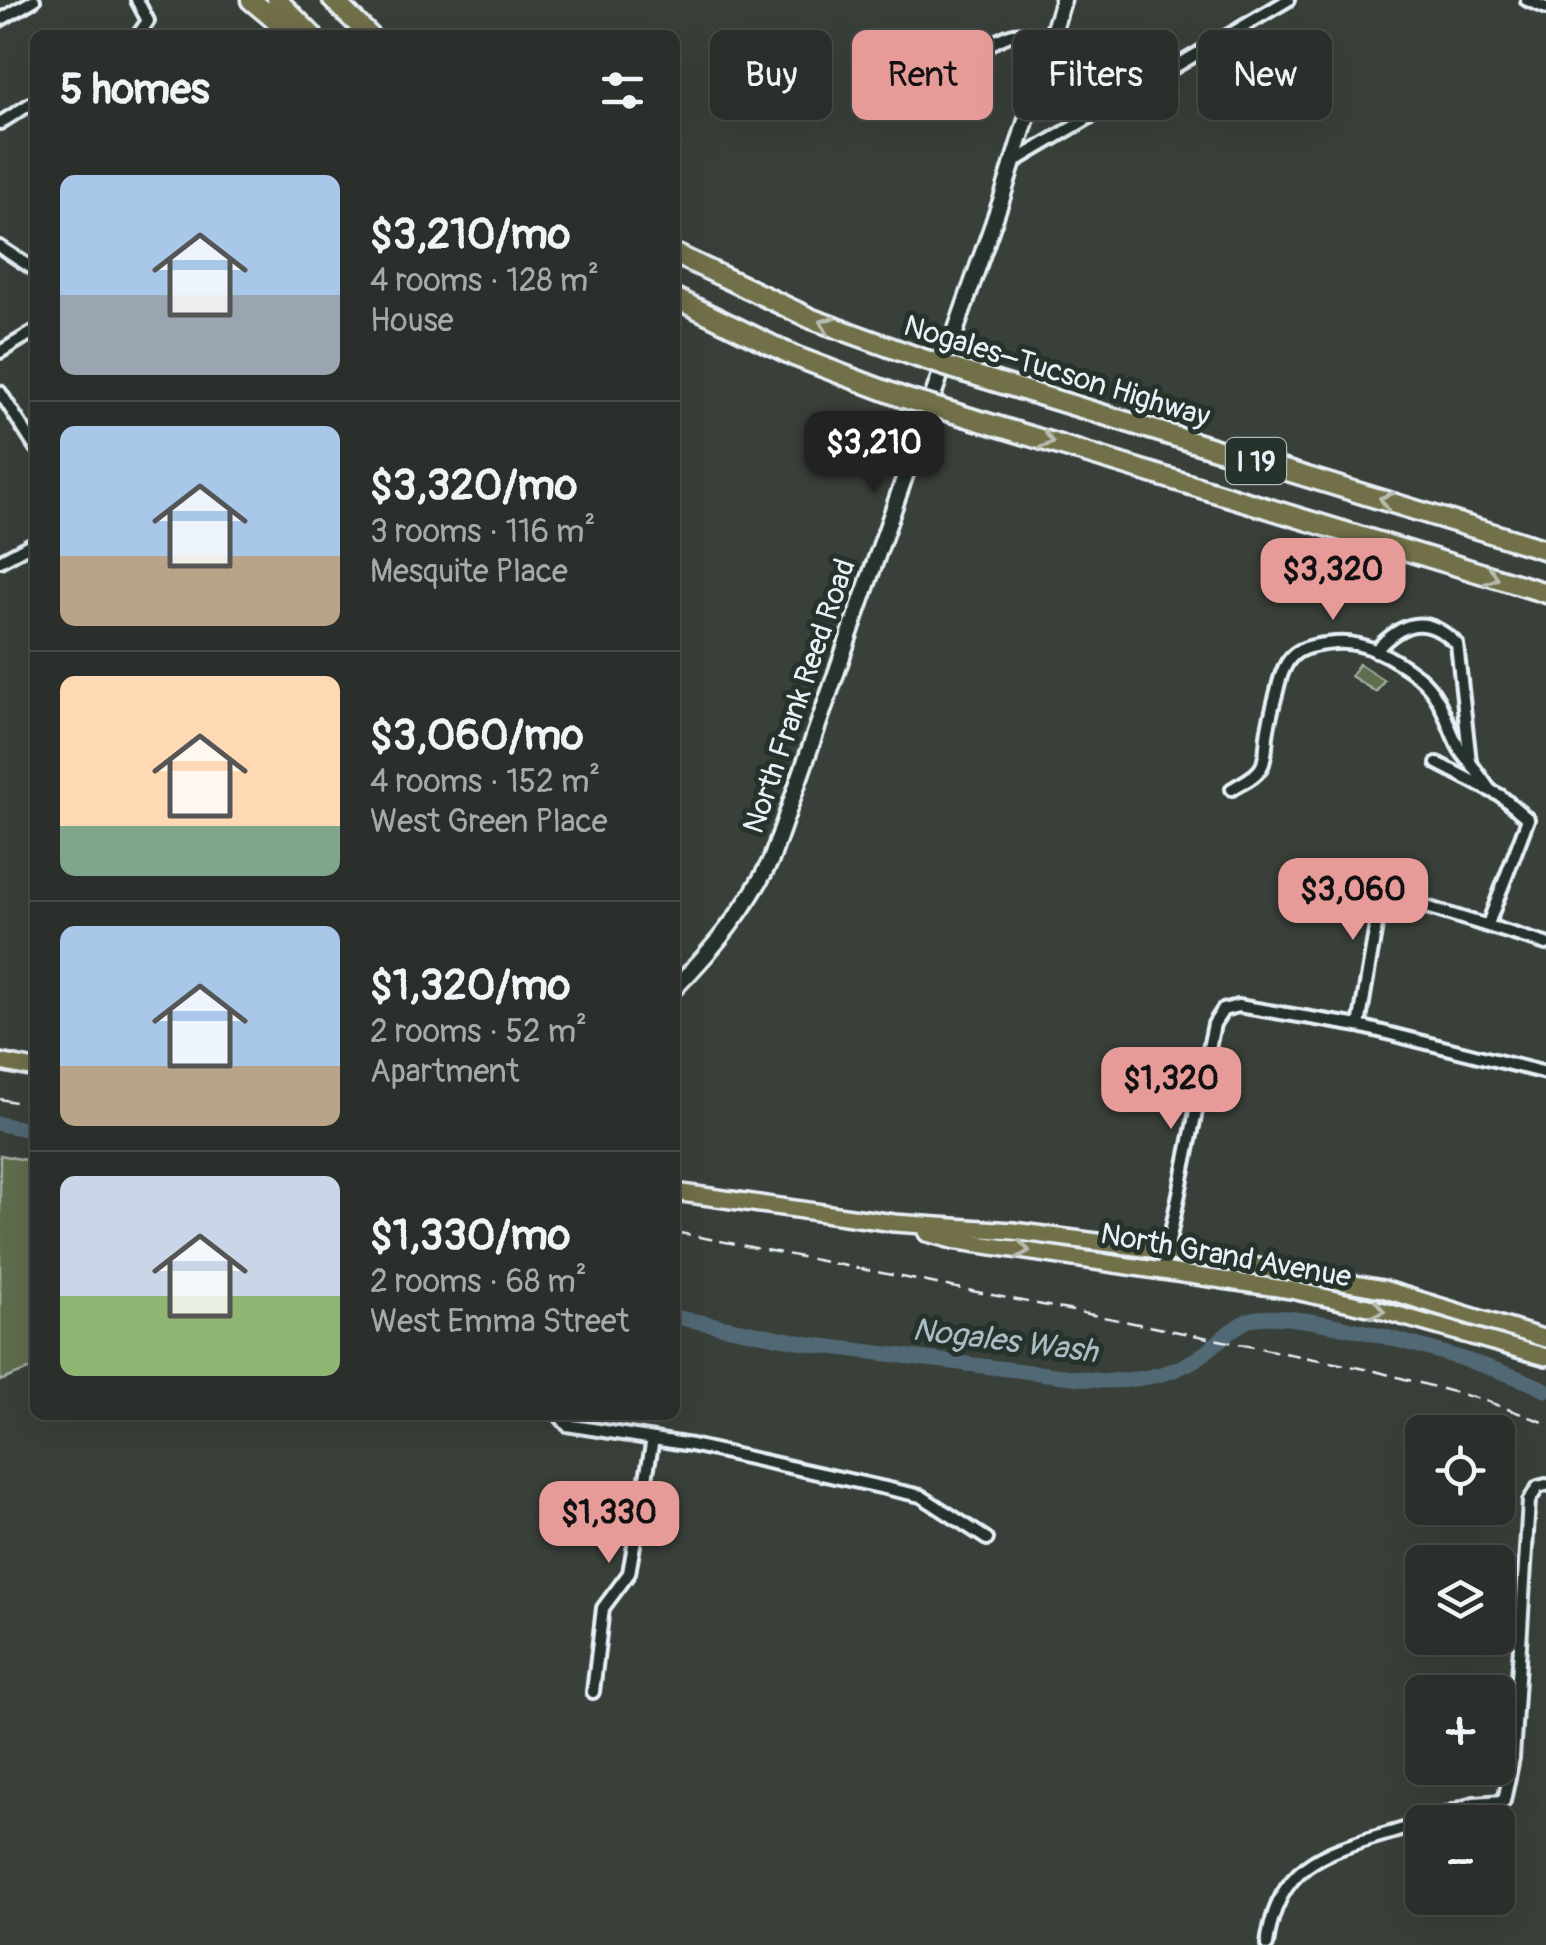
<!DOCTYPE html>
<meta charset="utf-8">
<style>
body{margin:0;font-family:Pangolin,sans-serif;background:#333733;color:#f1f3f6;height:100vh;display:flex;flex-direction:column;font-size:38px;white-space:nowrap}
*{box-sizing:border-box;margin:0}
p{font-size:32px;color:#a6a9a9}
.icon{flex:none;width:55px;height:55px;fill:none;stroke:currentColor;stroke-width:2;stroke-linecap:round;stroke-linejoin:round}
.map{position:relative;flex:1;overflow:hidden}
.side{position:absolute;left:30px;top:30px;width:650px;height:1390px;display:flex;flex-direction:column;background:#2b2f2b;border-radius:15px;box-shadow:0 10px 40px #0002,0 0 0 2px #474a47}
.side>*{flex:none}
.hud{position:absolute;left:710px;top:30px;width:685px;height:90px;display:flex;gap:20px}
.controls{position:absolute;left:1405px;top:1415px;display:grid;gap:20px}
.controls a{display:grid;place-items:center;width:110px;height:110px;border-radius:15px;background:#2b2f2b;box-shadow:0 10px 40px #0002,0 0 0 2px #474a47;font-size:50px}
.price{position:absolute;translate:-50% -85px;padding:0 22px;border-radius:20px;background:#e69b98;color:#111;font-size:32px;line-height:65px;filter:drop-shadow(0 2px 5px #0008)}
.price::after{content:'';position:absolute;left:50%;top:60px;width:30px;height:22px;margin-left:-15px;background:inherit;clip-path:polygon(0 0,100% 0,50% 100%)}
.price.current{background:#222;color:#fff}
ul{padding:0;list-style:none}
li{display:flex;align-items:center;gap:30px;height:250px;padding:0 30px}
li+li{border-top:2px solid #474a47}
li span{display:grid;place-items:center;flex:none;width:280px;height:200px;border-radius:15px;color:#555}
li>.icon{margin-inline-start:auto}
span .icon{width:120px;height:120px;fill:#fffc;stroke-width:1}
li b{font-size:42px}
h2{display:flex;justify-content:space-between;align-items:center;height:120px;padding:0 30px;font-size:42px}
.pill{padding:0 35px;border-radius:15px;background:#2b2f2b;box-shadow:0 10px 40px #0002,0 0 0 2px #474a47;font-size:35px;line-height:90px}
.pill.current{background:#e69b98;color:#111}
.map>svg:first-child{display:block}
.green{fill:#5f6d4e;stroke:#a4afa3;stroke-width:2.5}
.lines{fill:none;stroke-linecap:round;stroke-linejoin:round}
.river{stroke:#516975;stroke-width:15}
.street-casing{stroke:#e8f1f8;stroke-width:18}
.secondary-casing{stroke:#e8f1f8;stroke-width:21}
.primary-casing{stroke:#e8f1f8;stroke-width:22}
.highway-casing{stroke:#e8f1f8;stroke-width:25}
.street{stroke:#26332d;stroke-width:10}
.secondary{stroke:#26332d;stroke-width:14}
.primary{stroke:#71704a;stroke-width:15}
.highway{stroke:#71704a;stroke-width:18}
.rail{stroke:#e8f1f8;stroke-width:2.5;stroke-dasharray:15 8;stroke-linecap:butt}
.highway-bridge-casing{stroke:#e8f1f8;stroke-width:25;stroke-linecap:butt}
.highway-bridge{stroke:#71704a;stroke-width:18}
.oneway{stroke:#b8bdb2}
.labels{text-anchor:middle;stroke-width:10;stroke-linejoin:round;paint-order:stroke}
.shield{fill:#26332d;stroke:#aeb8bb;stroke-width:2.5}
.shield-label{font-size:28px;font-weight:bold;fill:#e8f1f8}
.street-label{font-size:30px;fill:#e8f1f8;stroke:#26332d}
.water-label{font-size:32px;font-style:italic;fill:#acbbc4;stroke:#26332d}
</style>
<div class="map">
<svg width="1546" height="1945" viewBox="0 0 1546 1945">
<rect width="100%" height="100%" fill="#393f39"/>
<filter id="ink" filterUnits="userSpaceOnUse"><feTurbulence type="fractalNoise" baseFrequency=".01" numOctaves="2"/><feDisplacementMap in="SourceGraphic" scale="20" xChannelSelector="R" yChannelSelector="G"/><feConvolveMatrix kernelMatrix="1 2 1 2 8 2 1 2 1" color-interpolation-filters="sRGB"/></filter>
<g filter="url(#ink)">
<!-- green -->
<g class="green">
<polygon points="1359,664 1384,680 1376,692 1351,676"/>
<polygon points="0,1155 35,1162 35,1370 28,1370 0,1381"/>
</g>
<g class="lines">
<!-- river -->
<g class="river">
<polyline points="0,1124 35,1131"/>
<path d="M675,1317L815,1345L1103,1381C1139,1381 1177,1375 1206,1352C1220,1341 1232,1327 1249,1320C1295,1304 1499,1366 1546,1390"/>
</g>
<defs>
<g id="street">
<polyline points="137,0 148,21 138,35"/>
<polyline points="1527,0 1546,8"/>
<polyline points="0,20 34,0"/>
<circle cx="920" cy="101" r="11"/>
<path d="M927,91C941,76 994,38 1014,34C1028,32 1040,35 1053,38"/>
<polyline points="0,123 35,101"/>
<polyline points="1014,162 1288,0"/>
<polyline points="0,247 35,270"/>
<polyline points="0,352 35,331"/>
<polyline points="0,392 35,447"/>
<polyline points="0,561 35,542"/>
<path d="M1375,651C1402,622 1425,613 1457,644L1470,762L1490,790"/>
<polyline points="1437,763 1501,796 1528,819 1488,924"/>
<path d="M1232,789C1241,783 1257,777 1262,766C1266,758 1266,745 1267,736C1269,720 1273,706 1277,691C1285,653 1297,646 1335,643C1365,640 1396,659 1419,677C1449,702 1447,740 1470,762"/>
<polyline points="1359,1026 1379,908 1385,900 1394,897 1546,944"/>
<polyline points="1163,1271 1214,1024 1223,1010 1238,1006 1359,1026 1546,1073"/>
<polyline points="559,1415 567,1425 691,1445 921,1496 987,1539"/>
<polyline points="593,1692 603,1608 629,1573 653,1439"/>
<polyline points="1425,1822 1474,1803 1504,1801 1513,1758 1529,1501 1538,1487 1546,1485"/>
<path d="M1267,1945C1279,1849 1344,1850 1422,1823"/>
</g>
<path id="secondary" d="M675,988C714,948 746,909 771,860L1003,195L1063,0"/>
<g id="primary">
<polyline points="0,1062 35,1069"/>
<polyline points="675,1192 894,1223 1013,1231 1166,1251 1383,1289 1546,1339"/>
<polyline points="927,1233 952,1240 1291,1290 1373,1308 1546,1357"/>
</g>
<g id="highway">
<polyline points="251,0 293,35"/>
<polyline points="277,0 312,35"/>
<polyline points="333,0 369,35"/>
<polyline points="675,254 812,319 917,357"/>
<polyline points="675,298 794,356 904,398"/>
<polyline points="967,373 1546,550"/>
<polyline points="954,413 1546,593"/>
</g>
</defs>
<!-- street casing -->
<use href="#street" class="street-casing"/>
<!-- secondary casing -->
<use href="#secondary" class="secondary-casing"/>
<!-- primary casing -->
<use href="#primary" class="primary-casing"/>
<!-- highway casing -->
<use href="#highway" class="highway-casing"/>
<!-- street -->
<use href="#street" class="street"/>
<!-- secondary -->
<use href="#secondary" class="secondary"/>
<!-- primary -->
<use href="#primary" class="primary"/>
<!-- highway -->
<use href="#highway" class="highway"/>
<!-- rail -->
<g class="rail">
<polyline points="0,1099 35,1106"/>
<polyline points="675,1232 1375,1371 1483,1400 1546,1423"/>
</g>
<defs>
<g id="highway-bridge">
<polyline points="917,357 967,373"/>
<polyline points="904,398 954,413"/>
</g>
</defs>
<!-- highway-bridge casing -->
<use href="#highway-bridge" class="highway-bridge-casing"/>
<!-- highway-bridge -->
<use href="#highway-bridge" class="highway-bridge"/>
</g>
<!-- one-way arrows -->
<defs><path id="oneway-chevron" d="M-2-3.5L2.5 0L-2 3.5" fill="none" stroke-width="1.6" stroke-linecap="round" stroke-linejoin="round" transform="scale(2.5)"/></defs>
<g class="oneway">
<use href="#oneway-chevron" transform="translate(826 324) rotate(-159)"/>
<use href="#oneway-chevron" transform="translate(1047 441) rotate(17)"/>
<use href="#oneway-chevron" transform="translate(1386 500) rotate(-163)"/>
<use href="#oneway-chevron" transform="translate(1492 577) rotate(17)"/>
<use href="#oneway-chevron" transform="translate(1023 1250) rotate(8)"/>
<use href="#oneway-chevron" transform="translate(1378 1310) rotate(14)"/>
</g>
</g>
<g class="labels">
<!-- shield labels -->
<rect class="shield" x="1226" y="438" width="60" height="46" rx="8"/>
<g class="shield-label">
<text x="1256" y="471">I 19</text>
</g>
<!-- street labels -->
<g class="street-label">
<text transform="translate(1057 371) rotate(17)" y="10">Nogales–Tucson Highway</text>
<text transform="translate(799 696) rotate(-71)" y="10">North Frank Reed Road</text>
<text transform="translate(1226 1255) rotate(10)" y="10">North Grand Avenue</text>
</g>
<!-- water labels -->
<g class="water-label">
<text transform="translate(1005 1340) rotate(7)" y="11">Nogales Wash</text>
</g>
</g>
</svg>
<div class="controls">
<a><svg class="icon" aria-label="locate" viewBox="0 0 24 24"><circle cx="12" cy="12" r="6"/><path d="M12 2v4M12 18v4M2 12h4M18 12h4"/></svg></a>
<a><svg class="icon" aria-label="layers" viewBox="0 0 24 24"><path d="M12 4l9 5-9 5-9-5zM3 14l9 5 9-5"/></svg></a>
<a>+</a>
<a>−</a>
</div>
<b class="price current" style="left:874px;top:496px">$3,210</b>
<b class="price" style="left:1333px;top:623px">$3,320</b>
<b class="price" style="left:1353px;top:943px">$3,060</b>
<b class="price" style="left:1171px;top:1132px">$1,320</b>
<b class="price" style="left:609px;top:1566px">$1,330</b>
<div class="hud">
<a class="pill">Buy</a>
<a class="pill current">Rent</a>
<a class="pill">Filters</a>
<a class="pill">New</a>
</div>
<section class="side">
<h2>5 homes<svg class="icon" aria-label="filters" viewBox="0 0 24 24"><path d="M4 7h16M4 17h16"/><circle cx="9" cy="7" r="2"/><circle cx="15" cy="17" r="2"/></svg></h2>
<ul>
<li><span style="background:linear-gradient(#a9c7e8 60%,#9aa5b1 0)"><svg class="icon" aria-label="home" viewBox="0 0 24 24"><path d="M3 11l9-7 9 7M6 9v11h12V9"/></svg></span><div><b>$3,210/mo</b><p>4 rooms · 128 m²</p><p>House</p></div></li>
<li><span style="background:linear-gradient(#a9c7e8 65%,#b9a48a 0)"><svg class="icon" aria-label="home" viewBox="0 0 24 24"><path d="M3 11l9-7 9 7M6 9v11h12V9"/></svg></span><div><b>$3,320/mo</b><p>3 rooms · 116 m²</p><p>Mesquite Place</p></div></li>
<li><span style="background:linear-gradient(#ffd9b3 75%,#7fa58c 0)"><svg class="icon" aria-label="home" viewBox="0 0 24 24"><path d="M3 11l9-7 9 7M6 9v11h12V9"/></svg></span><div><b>$3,060/mo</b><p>4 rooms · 152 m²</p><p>West Green Place</p></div></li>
<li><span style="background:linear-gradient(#a9c7e8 70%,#b9a48a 0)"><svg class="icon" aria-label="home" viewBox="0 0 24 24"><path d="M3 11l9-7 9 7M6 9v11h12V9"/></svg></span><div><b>$1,320/mo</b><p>2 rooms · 52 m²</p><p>Apartment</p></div></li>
<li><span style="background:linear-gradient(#c9d6e8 60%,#8fb573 0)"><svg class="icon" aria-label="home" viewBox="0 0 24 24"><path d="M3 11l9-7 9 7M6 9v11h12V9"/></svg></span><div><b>$1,330/mo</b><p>2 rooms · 68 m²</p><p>West Emma Street</p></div></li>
</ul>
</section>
</div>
